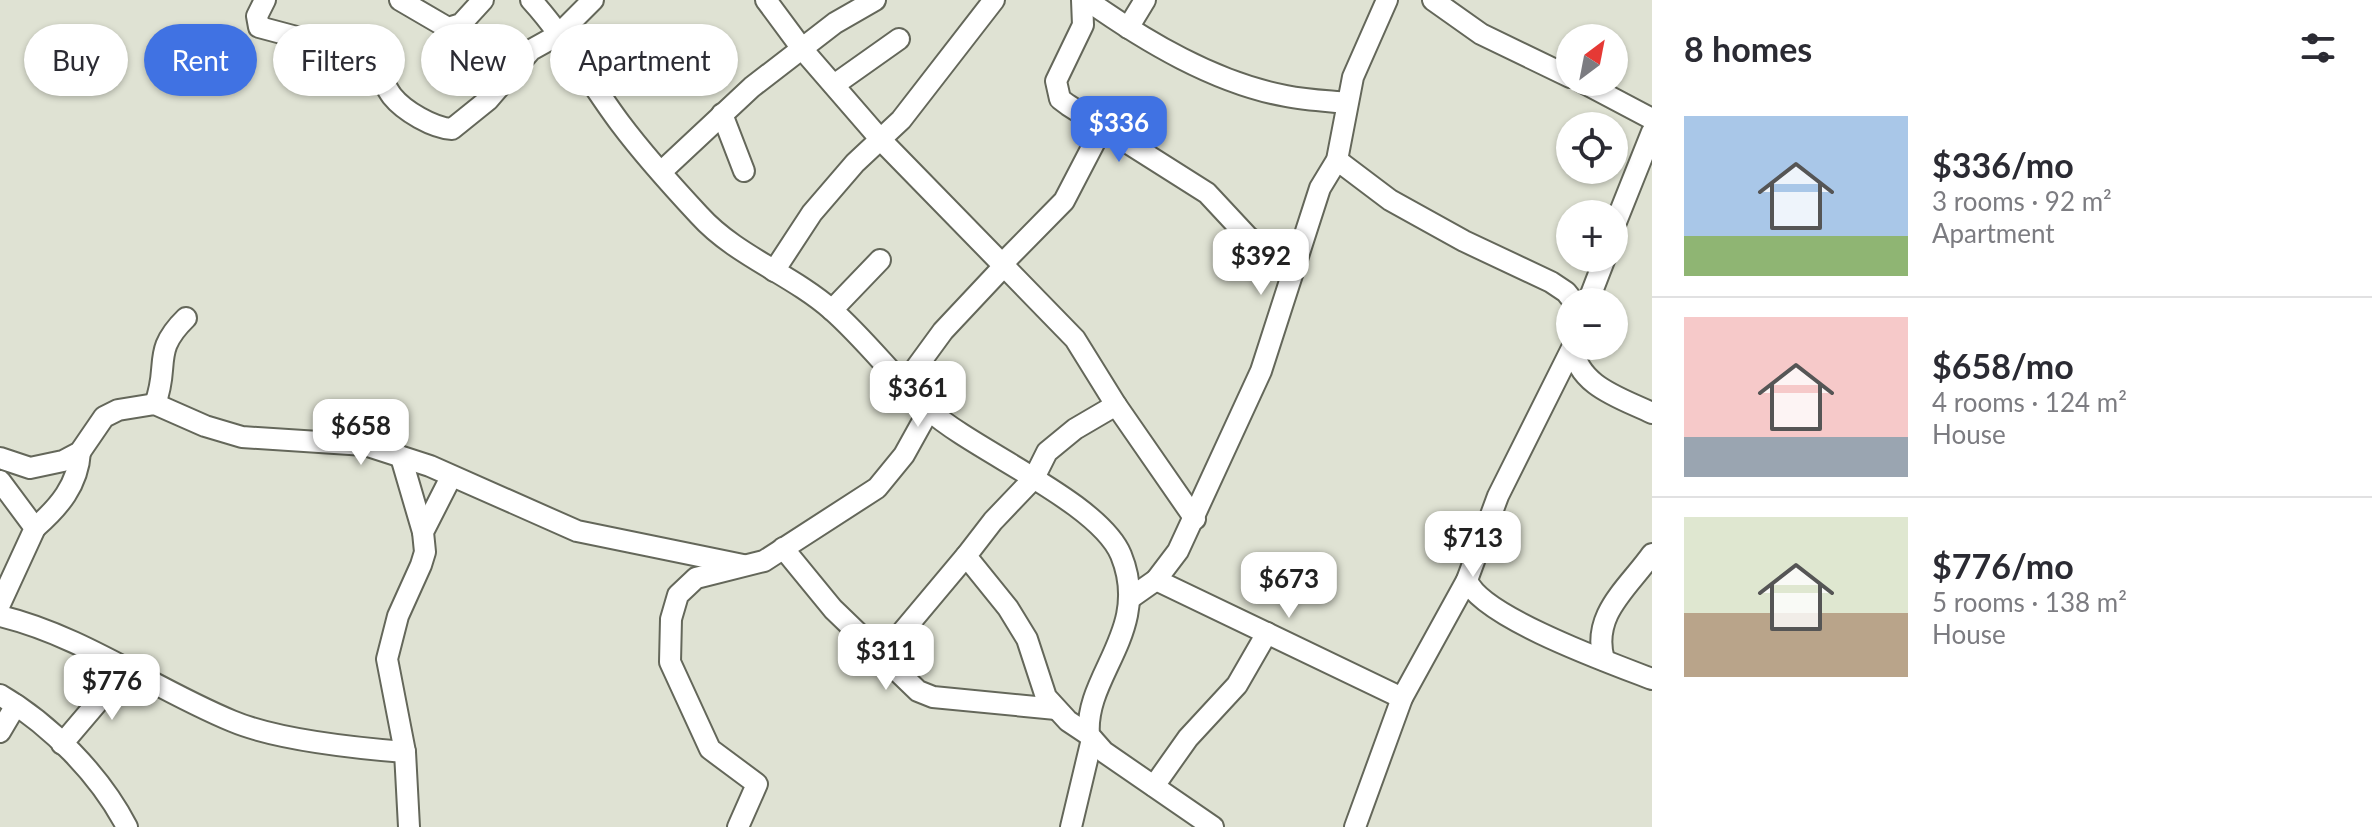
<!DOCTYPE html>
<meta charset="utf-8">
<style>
body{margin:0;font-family:Lato,sans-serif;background:#f7f7f7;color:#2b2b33;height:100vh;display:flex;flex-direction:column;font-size:30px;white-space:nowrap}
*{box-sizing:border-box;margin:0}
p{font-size:26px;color:#7c7c81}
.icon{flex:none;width:44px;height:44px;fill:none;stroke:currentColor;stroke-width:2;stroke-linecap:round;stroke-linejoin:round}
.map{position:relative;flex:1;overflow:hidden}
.sheet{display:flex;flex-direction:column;background:#fff;width:720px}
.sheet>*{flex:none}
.guide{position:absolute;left:24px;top:24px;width:760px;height:72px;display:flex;gap:16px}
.needle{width:52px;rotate:32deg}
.buttons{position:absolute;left:1556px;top:24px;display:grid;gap:16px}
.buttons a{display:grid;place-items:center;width:72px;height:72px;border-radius:50%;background:#fff;box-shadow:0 2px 6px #0004;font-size:40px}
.price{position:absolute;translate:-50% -68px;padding:0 18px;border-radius:16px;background:#fff;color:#222;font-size:26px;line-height:52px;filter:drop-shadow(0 2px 4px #0008)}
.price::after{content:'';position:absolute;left:50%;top:48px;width:24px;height:18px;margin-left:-12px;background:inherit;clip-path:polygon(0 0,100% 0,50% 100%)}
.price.active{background:#4072e3;color:#fff}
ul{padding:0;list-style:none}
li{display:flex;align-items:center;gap:24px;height:200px;padding:0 32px}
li+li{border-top:2px solid #e1e1e2}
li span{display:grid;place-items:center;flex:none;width:224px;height:160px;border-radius:0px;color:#555}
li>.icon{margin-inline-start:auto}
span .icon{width:96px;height:96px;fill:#fffc;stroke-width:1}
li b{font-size:34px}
h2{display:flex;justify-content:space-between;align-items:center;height:96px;padding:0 32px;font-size:34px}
.chip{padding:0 28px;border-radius:36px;background:#fff;box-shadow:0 2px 6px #0004;font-size:28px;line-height:72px}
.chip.active{background:#4072e3;color:#fff}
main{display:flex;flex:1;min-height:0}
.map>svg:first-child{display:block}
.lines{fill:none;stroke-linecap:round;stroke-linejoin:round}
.minor-casing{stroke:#64675a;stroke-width:24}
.minor{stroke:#fff;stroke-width:20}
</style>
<main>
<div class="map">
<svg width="1652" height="827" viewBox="0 0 1652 827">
<rect width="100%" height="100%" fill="#dfe2d3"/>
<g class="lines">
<defs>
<g id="minor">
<path d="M265,0L257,16L259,27L364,55C377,65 382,82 392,96C404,111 433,128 452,129L488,100L531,50L558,35L593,0"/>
<polyline points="400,0 448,28 461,24 483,0"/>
<path d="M531,0C565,37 590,83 620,123C644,155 672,186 699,215C736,256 791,274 832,310C867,341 895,379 929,410C974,451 1099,502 1121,555C1152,631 1084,675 1089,735L1104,752L1213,827"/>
<polyline points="766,0 803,50 881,140 1004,266 943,331 905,383"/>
<polyline points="1082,0 1083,25 1056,81 1060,99 1068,105 1207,193 1248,237 1293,266"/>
<path d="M1087,0C1145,41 1215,83 1286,96C1306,100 1327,101 1347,103"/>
<polyline points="1433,0 1481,34 1570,77"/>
<polyline points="1128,28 1145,0"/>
<polyline points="1582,82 1652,119"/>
<polyline points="834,85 899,39"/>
<polyline points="722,114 744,171"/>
<polyline points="1337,160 1390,200 1464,241 1551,282 1566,292 1574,302"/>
<polyline points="661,172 752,87 835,23 875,0"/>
<polyline points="1614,227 1652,132"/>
<polyline points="774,271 812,213 855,163 901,120 994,0"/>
<polyline points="1588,302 1605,258"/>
<polyline points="832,310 880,260"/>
<path d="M1573,346C1577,386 1621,398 1652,413"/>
<path d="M155,404C170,365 151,352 186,318"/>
<polyline points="1116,405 1195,519"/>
<polyline points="401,457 423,532"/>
<polyline points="0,458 30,468 63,461 80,452 104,417 118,410 155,404 205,426 242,437 365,445 430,466 577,531 743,565"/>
<polyline points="0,481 35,528 0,604"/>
<path d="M35,528C59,507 78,485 80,452"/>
<polyline points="783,548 833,609 918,691 933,697 1056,709"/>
<polyline points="1156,580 1402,698"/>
<path d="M1467,580C1481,617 1613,664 1652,679"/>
<polyline points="1129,599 1156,580 1178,551 1261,371 1320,188 1337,160 1353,77 1387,0"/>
<path d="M0,616C83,636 154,689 232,721C277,740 355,748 405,752"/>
<polyline points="883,655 966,556"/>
<path d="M1604,660C1591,615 1627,589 1652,554"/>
<path d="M0,695C50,724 100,775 127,827"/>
<polyline points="0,732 16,705"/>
<polyline points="1089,735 1068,721 1046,697 1027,639 1008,608 966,556 993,521 1034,478 1047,452 1075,429 1116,405 1075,339 1004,266 1007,259 1064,201 1102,128"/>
<polyline points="62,744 125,670"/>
<polyline points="1154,786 1188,738 1237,685 1267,633"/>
<polyline points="409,827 405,752 387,659 398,616 421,565 425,552 423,532 451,477"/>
<polyline points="738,827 757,784 710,749 670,662 671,619 678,595 696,578 764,561 877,488 904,455 929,410"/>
<polyline points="1071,827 1092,739"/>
<polyline points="1355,827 1402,698 1467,580 1498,496 1572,348"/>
</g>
</defs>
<!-- minor casing -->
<use href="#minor" class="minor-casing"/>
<!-- minor -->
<use href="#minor" class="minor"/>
</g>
</svg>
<div class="buttons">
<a><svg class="needle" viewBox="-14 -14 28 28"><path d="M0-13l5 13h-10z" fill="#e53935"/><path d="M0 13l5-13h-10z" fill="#7c7c81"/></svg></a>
<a><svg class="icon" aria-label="locate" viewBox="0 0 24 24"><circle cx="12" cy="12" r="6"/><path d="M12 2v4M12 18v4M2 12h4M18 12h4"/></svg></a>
<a>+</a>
<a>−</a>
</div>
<b class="price active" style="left:1119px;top:164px">$336</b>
<b class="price" style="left:1261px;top:297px">$392</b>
<b class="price" style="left:918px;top:429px">$361</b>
<b class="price" style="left:361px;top:467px">$658</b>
<b class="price" style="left:1473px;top:579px">$713</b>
<b class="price" style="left:1289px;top:620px">$673</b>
<b class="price" style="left:886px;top:692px">$311</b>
<b class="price" style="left:112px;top:722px">$776</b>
<div class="guide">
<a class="chip">Buy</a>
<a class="chip active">Rent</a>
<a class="chip">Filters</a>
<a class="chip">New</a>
<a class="chip">Apartment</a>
</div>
</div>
<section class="sheet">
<h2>8 homes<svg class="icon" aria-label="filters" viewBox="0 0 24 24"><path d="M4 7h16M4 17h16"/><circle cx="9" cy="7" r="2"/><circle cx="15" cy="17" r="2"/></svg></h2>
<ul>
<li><span style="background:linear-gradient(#a9c7e8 75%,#8fb573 0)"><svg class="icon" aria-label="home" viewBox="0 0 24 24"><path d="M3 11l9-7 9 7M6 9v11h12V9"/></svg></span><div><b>$336/mo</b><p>3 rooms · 92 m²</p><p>Apartment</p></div></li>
<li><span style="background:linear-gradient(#f6c9c9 75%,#9aa5b1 0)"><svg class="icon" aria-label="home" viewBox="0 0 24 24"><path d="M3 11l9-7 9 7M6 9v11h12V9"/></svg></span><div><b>$658/mo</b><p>4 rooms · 124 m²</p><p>House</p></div></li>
<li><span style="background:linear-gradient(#dfe7d0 60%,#b9a48a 0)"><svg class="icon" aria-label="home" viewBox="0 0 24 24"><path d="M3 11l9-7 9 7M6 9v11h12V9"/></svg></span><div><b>$776/mo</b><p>5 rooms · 138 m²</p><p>House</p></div></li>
</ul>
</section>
</main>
